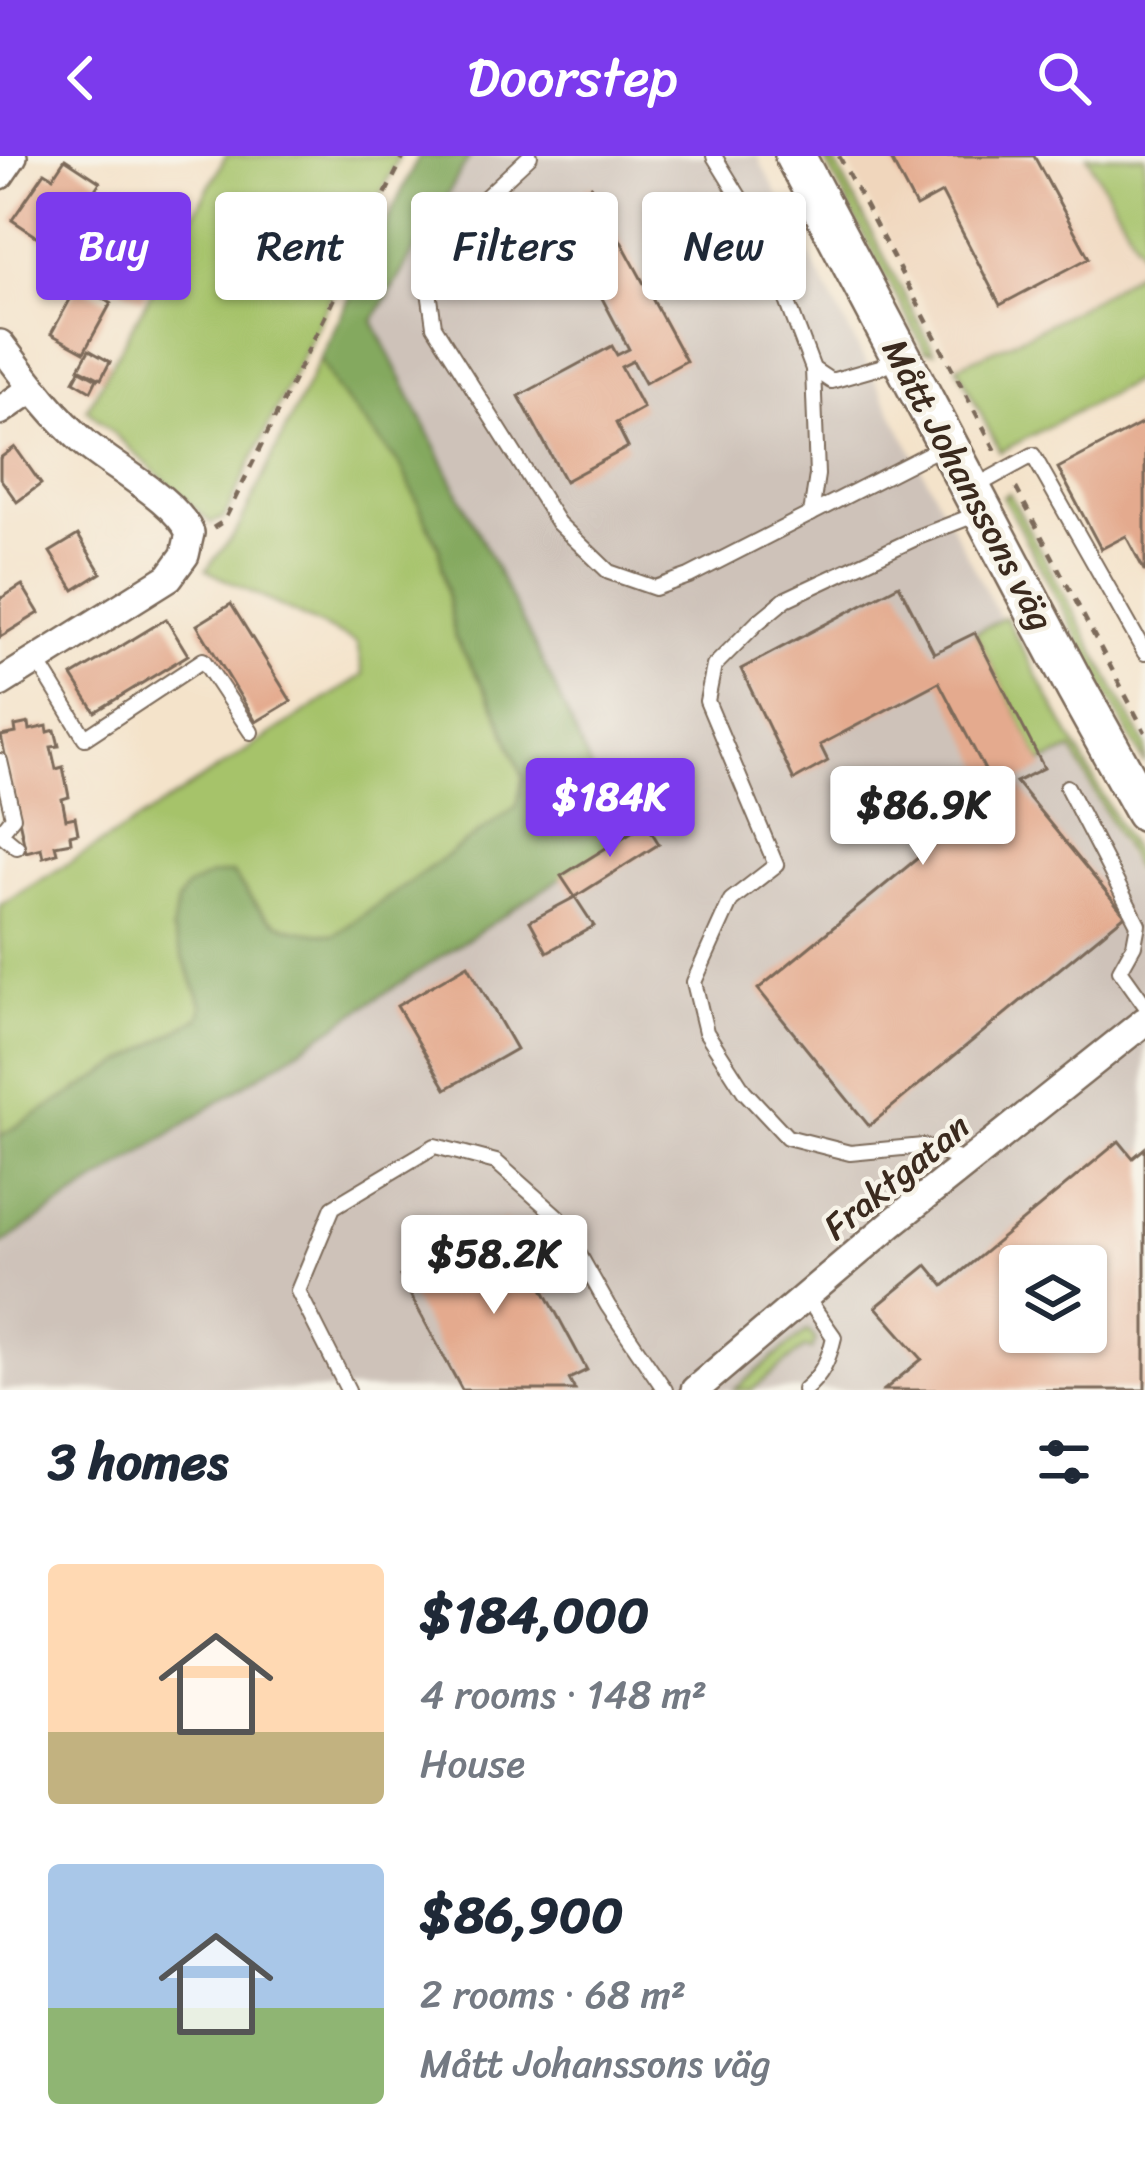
<!DOCTYPE html>
<meta charset="utf-8">
<style>
body{margin:0;font-family:Sriracha,sans-serif;background:#f6f6f7;color:#1f2937;height:100vh;display:flex;flex-direction:column;font-size:45px;white-space:nowrap}
*{box-sizing:border-box;margin:0}
p{font-size:39px;color:#747a83}
.icon{flex:none;width:66px;height:66px;fill:none;stroke:currentColor;stroke-width:2;stroke-linecap:round;stroke-linejoin:round}
.map{position:relative;height:1234px;overflow:hidden}
.panel{display:flex;flex-direction:column;background:#fff;flex:1}
.panel>*{flex:none}
.guide{position:absolute;left:36px;top:36px;width:1074px;height:108px;display:flex;gap:24px}
.controls{position:absolute;left:999px;top:1089px;display:grid;gap:24px}
.controls a{display:grid;place-items:center;width:108px;height:108px;border-radius:12px;background:#fff;box-shadow:0 3px 9px #0004;font-size:60px}
.price{position:absolute;translate:-50% -102px;padding:0 27px;border-radius:12px;background:#fff;color:#222;font-size:39px;line-height:78px;filter:drop-shadow(0 3px 6px #0008)}
.price::after{content:'';position:absolute;left:50%;top:72px;width:36px;height:27px;margin-left:-18px;background:inherit;clip-path:polygon(0 0,100% 0,50% 100%)}
.price.selected{background:#7c3aed;color:#fff}
ul{padding:0;list-style:none}
li{display:flex;align-items:center;gap:36px;height:300px;padding:0 48px}
li span{display:grid;place-items:center;flex:none;width:336px;height:240px;border-radius:12px;color:#555}
li>.icon{margin-inline-start:auto}
span .icon{width:144px;height:144px;fill:#fffc;stroke-width:1}
li b{font-size:51px}
h2{display:flex;justify-content:space-between;align-items:center;height:144px;padding:0 48px;font-size:51px}
.pill{padding:0 42px;border-radius:12px;background:#fff;box-shadow:0 3px 9px #0004;font-size:42px;line-height:108px}
.pill.selected{background:#7c3aed;color:#fff}
header{display:flex;justify-content:space-between;align-items:center;height:156px;padding:0 48px;background:#7c3aed;color:#fff;font-size:54px;font-weight:600}
.map>svg:first-child{display:block}
.built{fill:#f0d6bc}
.industrial{fill:#cec2b9;fill-rule:evenodd}
.green{fill:#a6c36a;stroke:#707644;stroke-width:3}
.forest{fill:#84a95e;stroke:#606a3e;stroke-width:3}
.building{fill:#e4aa8e;fill-rule:evenodd}
.lines{fill:none;stroke-linecap:round;stroke-linejoin:round}
.lane-casing{stroke:#7c6b5a;stroke-width:18}
.street-casing{stroke:#7c6b5a;stroke-width:32}
.secondary-casing{stroke:#7c6b5a;stroke-width:44}
.path{stroke:#7c6b5a;stroke-width:4.5;stroke-dasharray:9 9;stroke-linecap:butt}
.lane{stroke:#fff;stroke-width:14}
.street{stroke:#fff;stroke-width:27}
.secondary{stroke:#fff;stroke-width:39}
.labels{text-anchor:middle;stroke-width:9;stroke-linejoin:round;paint-order:stroke}
.street-label{font-size:36px;fill:#3b2a1e;stroke:#f7f3e8}
</style>
<header><svg class="icon" aria-label="back" viewBox="0 0 24 24"><path d="M15 5l-7 7 7 7"/></svg>Doorstep<svg class="icon" aria-label="search" viewBox="0 0 24 24"><circle cx="10" cy="10" r="6"/><path d="M15 15l6 6"/></svg></header>
<div class="map">
<svg width="1145" height="1234" viewBox="0 0 1145 1234">
<rect width="100%" height="100%" fill="#f7f3e8"/>
<filter id="ink" filterUnits="userSpaceOnUse"><feTurbulence type="fractalNoise" baseFrequency=".00833" numOctaves="2"/><feDisplacementMap in="SourceGraphic" scale="24" xChannelSelector="R" yChannelSelector="G"/><feConvolveMatrix kernelMatrix="1 2 1 2 8 2 1 2 1" color-interpolation-filters="sRGB"/></filter>
<filter id="wash" filterUnits="userSpaceOnUse"><feTurbulence type="fractalNoise" baseFrequency=".004" numOctaves="4" result="noise"/><feDisplacementMap in="SourceGraphic" scale="48" xChannelSelector="R" yChannelSelector="G"/><feGaussianBlur stdDeviation="2.7" result="paint"/><feColorMatrix in="noise" values="0 0 0 0 0 0 0 0 0 0 0 0 0 0 0 0 0 1.4 0 .05"/><feComposite in="paint" operator="in"/></filter>
<g filter="url(#wash)">
<rect width="100%" height="100%" fill="#f4e3ca"/>
<!-- built -->
<polygon class="built" points="845,0 1087,0 1145,102 1145,110 1109,135 1019,185 957,210"/>
<!-- industrial -->
<path class="industrial" d="M470,0H757L1145,737V1234H0V1089L622,682L551,523L373,164ZM1020,1110H1086V1176H1020Z"/>
<!-- green -->
<g class="green">
<polygon points="226,0 399,0 224,362 211,367 87,253"/>
<polygon points="823,0 830,0 839,14 934,196 925,195"/>
<polygon points="1087,0 1145,0 1145,102"/>
<path d="M1145,110V219L1000,296L957,210C1023,183 1086,151 1145,110Z"/>
<path d="M320,202L337,234L401,310L439,392L455,482L496,553L523,621L517,650L335,779C271,773 269,768 232,717L172,775L203,851L200,861L0,980V749L136,666L363,519L357,487L206,414L237,375Z"/>
<polygon points="1009,337 1145,589 1145,608 1003,341"/>
<polygon points="1005,461 1145,717 1145,731 1072,594 1041,607 975,477"/>
<polygon points="808,1174 816,1184 812,1193 804,1192 752,1234 734,1234"/>
</g>
<!-- forest -->
<path class="forest" d="M419,0H470L373,165L551,523L622,682L0,1089V980L200,861L203,850L172,775L177,746L187,731L212,719L232,717C269,768 271,773 335,779L517,650L523,621L496,553L455,482L439,392L401,310L337,234L320,202Z"/>
<g id="blocks">
<!-- building -->
<g class="building">
<polygon points="889,0 1034,0 1089,102 1000,149 942,37 916,51"/>
<polygon points="65,3 100,26 85,48 72,40 42,84 12,64 45,16 53,21"/>
<polygon points="591,30 686,205 645,227 633,205 621,211 643,252 616,267 628,291 565,325 519,240 612,190 617,199 629,193 576,93 555,104 546,88 483,122 469,95"/>
<polygon points="130,48 163,66 136,114 103,95"/>
<polygon points="130,114 152,127 142,144 120,131"/>
<polygon points="78,129 111,147 84,196 51,178"/>
<polygon points="89,194 110,206 101,223 79,212"/>
<polygon points="80,214 97,223 91,235 74,225"/>
<polygon points="1145,266 1145,416 1126,380 1101,393 1058,312"/>
<polygon points="15,291 41,328 17,346 0,322 0,302"/>
<polygon points="78,379 101,417 74,434 50,396"/>
<polygon points="22,429 39,457 0,481 0,443"/>
<polygon points="899,429 934,497 975,477 1044,612 1016,626 1125,759 869,970 758,833 997,637 939,526 820,589 828,605 794,624 741,513"/>
<polygon points="231,448 291,545 256,566 197,469"/>
<polygon points="166,463 188,499 95,556 72,520"/>
<polygon points="29,567 30,574 47,570 48,576 55,574 59,590 51,591 56,613 63,611 69,641 62,643 66,663 75,661 78,677 70,679 71,686 55,689 57,697 43,701 41,692 26,696 1,580 16,577 15,570"/>
<polygon points="646,667 659,688 575,741 561,720"/>
<polygon points="575,741 594,770 547,796 530,765"/>
<polygon points="468,809 516,893 446,933 397,850"/>
<path d="M1119,985L1133,1002L1145,992V1234H884L922,1203L876,1151L927,1109L944,1130ZM1020,1110H1086V1176H1020Z"/>
<polygon points="506,1064 587,1214 569,1223 575,1234 462,1234 400,1120"/>
</g>
</g>
</g>
<g filter="url(#ink)">
<use href="#blocks" fill-opacity="0" stroke="#7c6b5a" stroke-width="3"/>
<g class="lines">
<defs>
<g id="lane">
<polyline points="530,0 445,79 428,128 434,170 558,367 609,416 655,432 689,420 944,290"/>
<polyline points="714,0 762,78 813,213 831,225 880,211 900,200"/>
<polyline points="973,332 1033,299 1145,497"/>
<polyline points="811,358 817,319 813,213"/>
<polyline points="37,504 85,582 203,504 251,576"/>
<polyline points="0,605 13,661 0,677"/>
<polyline points="1067,631 1138,768 1134,789 1120,814 1145,849"/>
<polyline points="0,677 17,691"/>
<polyline points="967,1006 923,990 850,997 787,981 744,935 706,876 694,826 731,744 776,709 707,545 714,510 758,466 786,443 918,381 980,357"/>
<polyline points="348,1234 298,1135 333,1051 435,990 496,1006 558,1061 608,1150 665,1234"/>
<path d="M804,1234C822,1219 829,1203 834,1181L806,1141"/>
</g>
<g id="street">
<polyline points="0,19 13,0"/>
<path d="M0,188C26,222 52,258 85,287C114,312 175,343 190,377L185,399L169,421L0,527"/>
<polyline points="0,255 33,232"/>
<polyline points="695,1234 892,1067 1145,865"/>
</g>
<polyline id="secondary" points="795,0 1076,532 1145,656"/>
</defs>
<!-- lane casing -->
<use href="#lane" class="lane-casing"/>
<!-- street casing -->
<use href="#street" class="street-casing"/>
<!-- secondary casing -->
<use href="#secondary" class="secondary-casing"/>
<!-- path -->
<g class="path">
<polyline points="839,0 996,295"/>
<polyline points="1016,332 1145,576"/>
<polyline points="213,372 224,365 404,0"/>
</g>
<!-- lane -->
<use href="#lane" class="lane"/>
<!-- street -->
<use href="#street" class="street"/>
<!-- secondary -->
<use href="#secondary" class="secondary"/>
</g>
</g>
<g class="labels">
<!-- street labels -->
<g class="street-label">
<text transform="translate(969 328) rotate(62)" y="13">Mått Johanssons väg</text>
<text transform="translate(896 1020) rotate(-39)" y="13">Fraktgatan</text>
</g>
</g>
</svg>
<div class="controls">
<a><svg class="icon" aria-label="layers" viewBox="0 0 24 24"><path d="M12 4l9 5-9 5-9-5zM3 14l9 5 9-5"/></svg></a>
</div>
<b class="price selected" style="left:610px;top:704px">$184K</b>
<b class="price" style="left:923px;top:712px">$86.9K</b>
<b class="price" style="left:494px;top:1161px">$58.2K</b>
<div class="guide">
<a class="pill selected">Buy</a>
<a class="pill">Rent</a>
<a class="pill">Filters</a>
<a class="pill">New</a>
</div>
</div>
<section class="panel">
<h2>3 homes<svg class="icon" aria-label="filters" viewBox="0 0 24 24"><path d="M4 7h16M4 17h16"/><circle cx="9" cy="7" r="2"/><circle cx="15" cy="17" r="2"/></svg></h2>
<ul>
<li><span style="background:linear-gradient(#ffd9b3 70%,#c2b280 0)"><svg class="icon" aria-label="home" viewBox="0 0 24 24"><path d="M3 11l9-7 9 7M6 9v11h12V9"/></svg></span><div><b>$184,000</b><p>4 rooms · 148 m²</p><p>House</p></div></li>
<li><span style="background:linear-gradient(#a9c7e8 60%,#8fb573 0)"><svg class="icon" aria-label="home" viewBox="0 0 24 24"><path d="M3 11l9-7 9 7M6 9v11h12V9"/></svg></span><div><b>$86,900</b><p>2 rooms · 68 m²</p><p>Mått Johanssons väg</p></div></li>
</ul>
</section>
